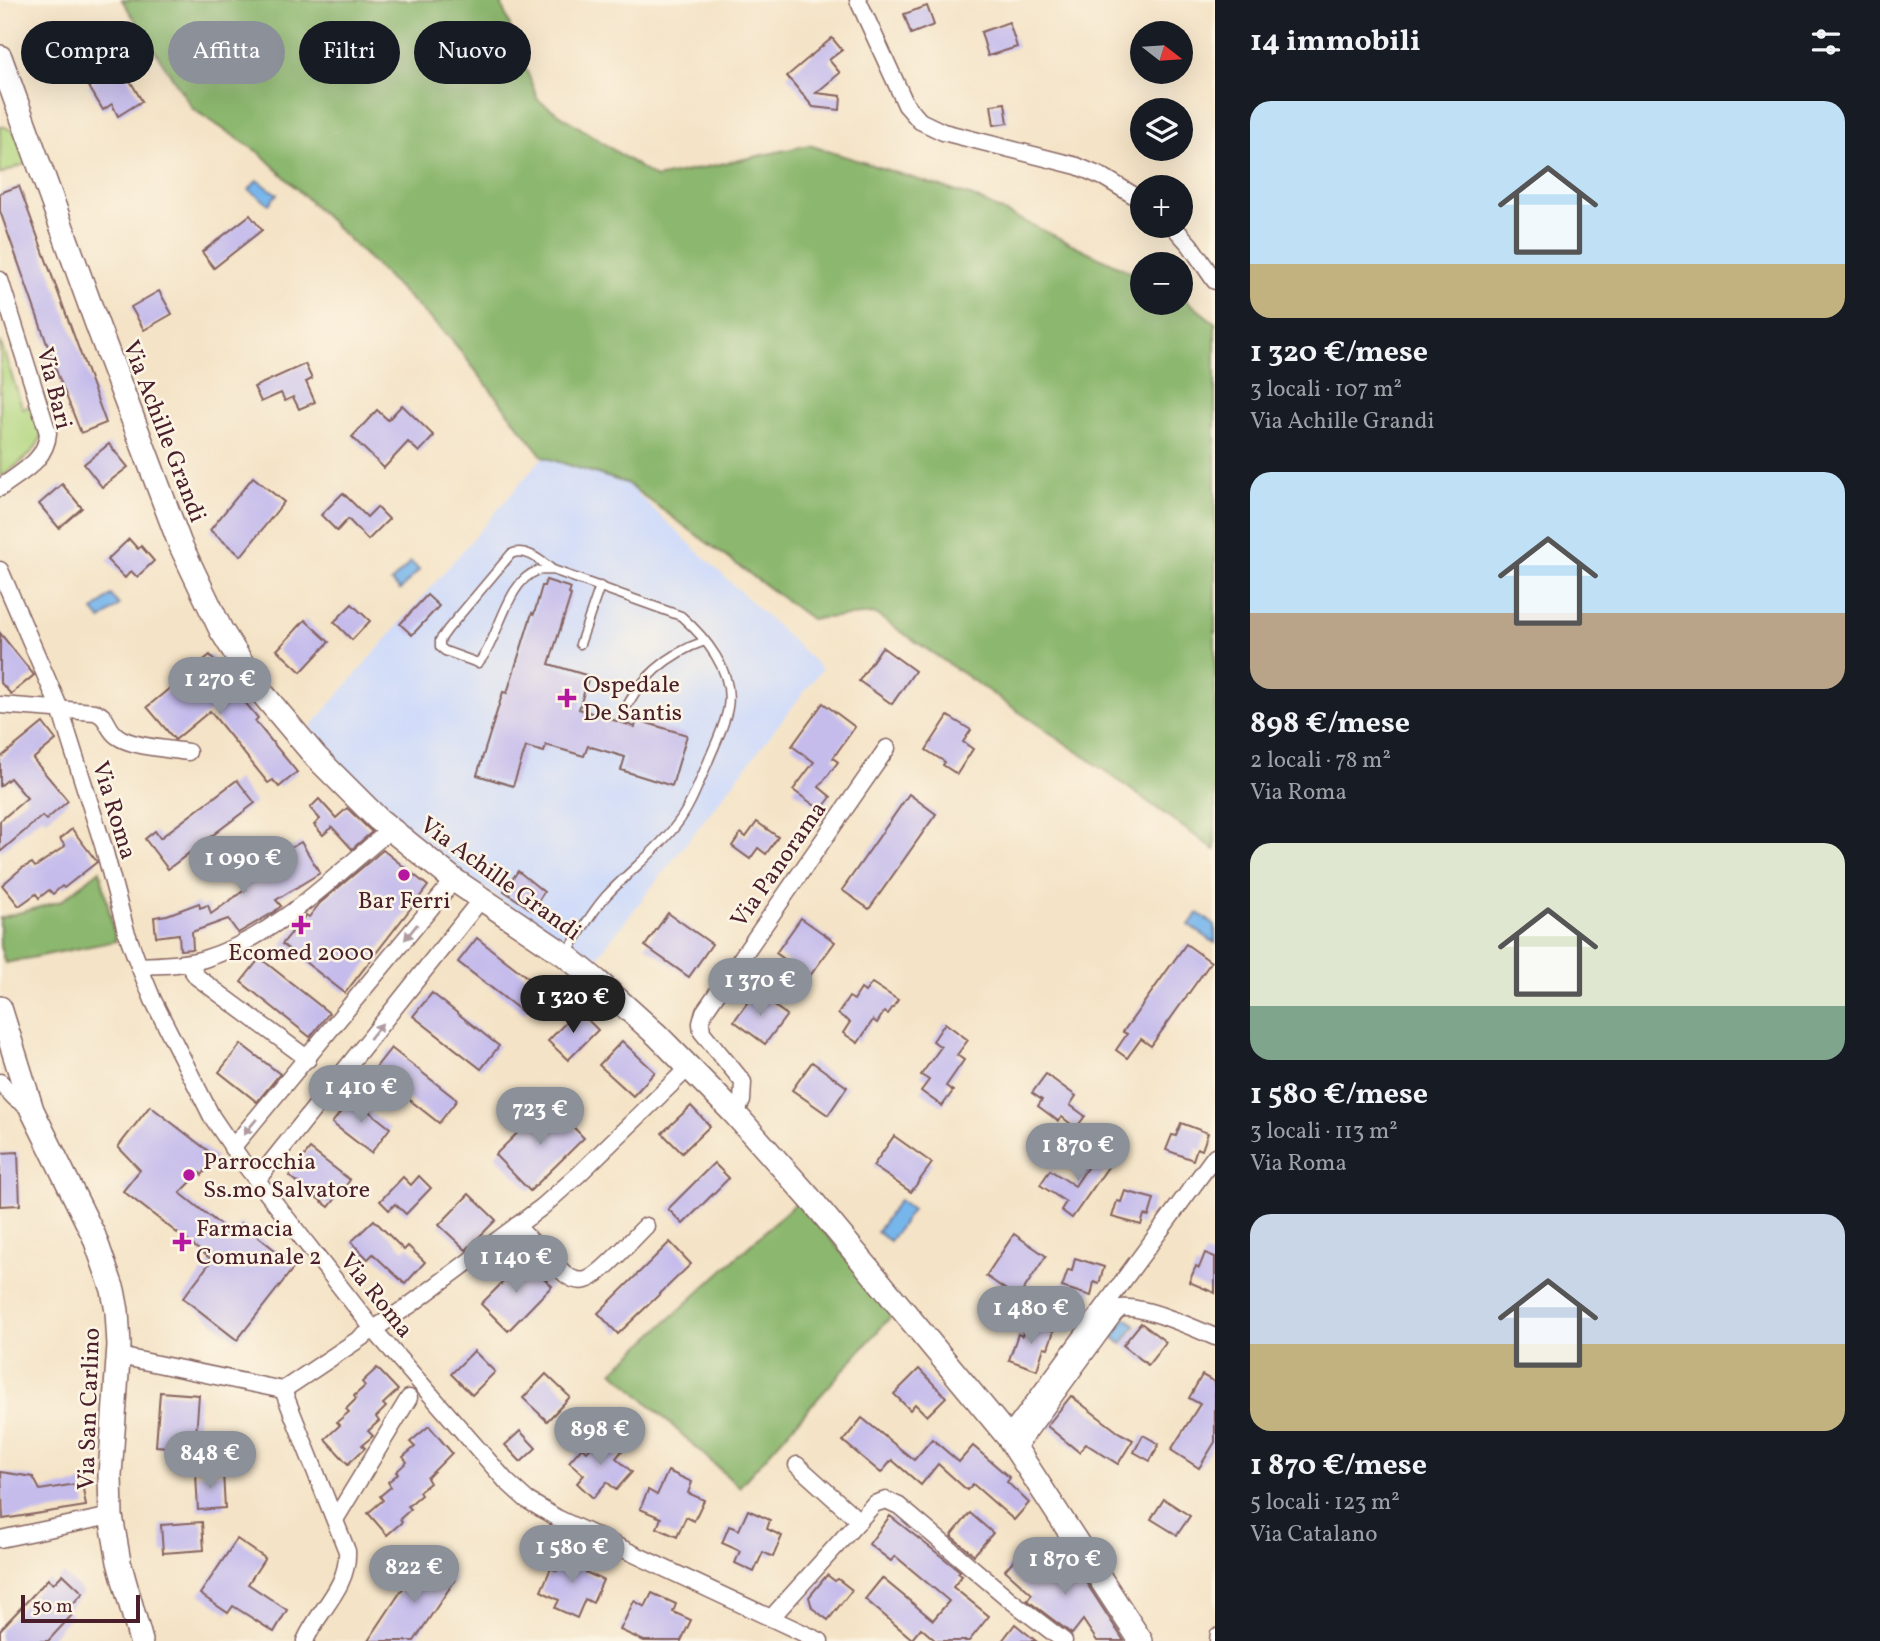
<!DOCTYPE html>
<html lang="it">
<meta charset="utf-8">
<style>
body{margin:0;font-family:Vollkorn,serif;background:#20242c;color:#f1f3f6;height:100vh;display:flex;flex-direction:column;font-size:26px;white-space:nowrap}
*{box-sizing:border-box;margin:0}
p{font-size:23px;color:#9ea1a6}
.icon{flex:none;width:38px;height:38px;fill:none;stroke:currentColor;stroke-width:2;stroke-linecap:round;stroke-linejoin:round}
.map{position:relative;flex:1;overflow:hidden}
.details{display:flex;flex-direction:column;background:#171b24;width:665px}
.details>*{flex:none}
.banner{position:absolute;left:21px;top:21px;width:665px;height:63px;display:flex;gap:14px}
.needle{width:46px;rotate:107deg}
.tools{position:absolute;left:1130px;top:21px;display:grid;gap:14px}
.tools a{display:grid;place-items:center;width:63px;height:63px;border-radius:50%;background:#171b24;box-shadow:0 7px 28px #0002;font-size:35px}
.scale{position:absolute;left:21px;bottom:18px;width:119px;box-sizing:border-box;padding-left:7px;border:4px solid #4a1f2b;border-top:0;font-size:19px;line-height:24px;white-space:nowrap;color:#4a1f2b;-webkit-text-stroke:5px #fcf5e5;paint-order:stroke}
.price{position:absolute;translate:-50% -60px;padding:0 16px;border-radius:24px;background:#8c9099;color:#fff;font-size:23px;line-height:46px;filter:drop-shadow(0 2px 4px #0008)}
.price::after{content:'';position:absolute;left:50%;top:42px;width:21px;height:16px;margin-left:-10px;background:inherit;clip-path:polygon(0 0,100% 0,50% 100%)}
.price.active{background:#222;color:#fff}
ul{padding:0;list-style:none}
li{display:grid;align-content:center;gap:14px;height:371px;padding:0 35px}
li span{display:grid;place-items:center;height:217px;border-radius:21px;color:#555}
li>.icon{margin-inline-start:auto}
span .icon{width:126px;height:126px;fill:#fffc;stroke-width:1}
li b{font-size:30px}
h2{display:flex;justify-content:space-between;align-items:center;height:84px;padding:0 35px;font-size:30px}
.tag{padding:0 24px;border-radius:32px;background:#171b24;box-shadow:0 7px 28px #0002;font-size:24px;line-height:63px}
.tag.active{background:#8c9099;color:#fff}
main{display:flex;flex:1;min-height:0}
.map>svg:first-child{display:block}
.built{fill:#cedafa}
.green{fill:#b1d67f;stroke:#7e7a55;stroke-width:2}
.forest{fill:#8cb76e;stroke:#6b6b4c;stroke-width:2}
.water{fill:#77b6eb;stroke:#606a8b;stroke-width:2}
.building{fill:#c5bcec}
.lines{fill:none;stroke-linecap:round;stroke-linejoin:round}
.lane-casing{stroke:#866461;stroke-width:11}
.street-casing{stroke:#866461;stroke-width:19}
.secondary-casing{stroke:#866461;stroke-width:26}
.lane{stroke:#fff;stroke-width:8}
.street{stroke:#fff;stroke-width:16}
.secondary{stroke:#fff;stroke-width:23}
.oneway{fill:#ae9aa0}
.poi-dot{fill:#b5179e;stroke:#fcf5e5;stroke-width:2.5}
.labels{text-anchor:middle;stroke-width:5;stroke-linejoin:round;paint-order:stroke}
.street-label{font-size:24px;fill:#4a1f2b;stroke:#fcf5e5}
.poi-label{font-size:24px;fill:#4a1f2b;stroke:#fcf5e5;text-anchor:start}
</style>
<main>
<div class="map">
<svg width="1215" height="1641" viewBox="0 0 1215 1641">
<rect width="100%" height="100%" fill="#fcf5e5"/>
<filter id="ink" filterUnits="userSpaceOnUse"><feTurbulence type="fractalNoise" baseFrequency=".0143" numOctaves="2"/><feDisplacementMap in="SourceGraphic" scale="14" xChannelSelector="R" yChannelSelector="G"/><feConvolveMatrix kernelMatrix="1 2 1 2 8 2 1 2 1" color-interpolation-filters="sRGB"/></filter>
<filter id="wash" filterUnits="userSpaceOnUse"><feTurbulence type="fractalNoise" baseFrequency=".00686" numOctaves="4" result="noise"/><feDisplacementMap in="SourceGraphic" scale="28" xChannelSelector="R" yChannelSelector="G"/><feGaussianBlur stdDeviation="1.57" result="paint"/><feColorMatrix in="noise" values="0 0 0 0 0 0 0 0 0 0 0 0 0 0 0 0 0 1.4 0 .05"/><feComposite in="paint" operator="in"/></filter>
<g filter="url(#wash)">
<rect width="100%" height="100%" fill="#f4e3c6"/>
<!-- built -->
<polygon class="built" points="543,457 626,483 822,669 592,964 390,822 310,728"/>
<!-- green -->
<g class="green">
<path d="M0,126C21,130 23,145 30,162L0,174Z"/>
<path d="M0,341L23,409L32,405C35,412 40,420 41,427C45,450 15,465 0,478Z"/>
</g>
<!-- forest -->
<g class="forest">
<polygon points="122,0 500,0 538,100 656,178 809,145 973,197 1143,278 1143,303 1181,303 1181,296 1215,323 1215,850 1087,758 875,614 811,619 626,483 543,457 451,339 261,154 193,109"/>
<polygon points="100,870 116,941 5,963 0,946 0,918 61,901"/>
<polygon points="798,1201 894,1313 739,1487 613,1371"/>
</g>
<!-- water -->
<g class="water">
<polygon points="257,180 277,194 269,204 249,190"/>
<polygon points="411,562 419,570 400,590 391,582"/>
<polygon points="111,595 119,605 101,620 93,611"/>
<polygon points="1198,913 1215,925 1215,943 1189,925"/>
<polygon points="899,1200 912,1210 890,1241 877,1232"/>
<polygon points="1126,1318 1136,1325 1122,1344 1112,1336"/>
</g>
<g id="blocks">
<!-- building -->
<g class="building">
<polygon points="927,6 934,25 911,34 904,14"/>
<polygon points="1009,22 1017,47 988,56 981,32"/>
<polygon points="832,38 842,50 829,60 840,73 816,93 841,96 840,110 813,107 787,76"/>
<polygon points="116,57 142,101 118,116 112,104 103,110 88,85 94,81 89,73"/>
<polygon points="1005,103 1008,123 994,125 991,105"/>
<polygon points="19,186 106,423 81,433 58,375 0,211 0,193"/>
<polygon points="250,215 262,230 214,268 202,252"/>
<polygon points="159,291 172,314 144,330 131,307"/>
<polygon points="305,364 312,379 306,382 315,402 299,409 293,397 285,401 281,393 261,402 254,387"/>
<polygon points="402,405 434,436 419,452 408,442 384,468 352,437 377,410 388,420"/>
<polygon points="109,444 128,467 102,487 84,464"/>
<polygon points="253,477 284,502 241,556 210,530"/>
<polygon points="62,484 82,508 59,528 39,504"/>
<polygon points="343,493 367,517 377,507 389,519 368,540 348,519 337,531 321,515"/>
<polygon points="129,539 138,549 141,546 154,561 137,577 131,571 125,578 107,560"/>
<polygon points="546,580 571,588 569,594 571,595 549,664 589,676 579,709 635,727 637,720 687,735 672,786 621,770 625,757 588,746 584,756 546,745 544,752 526,747 513,786 477,775 503,692 507,693 532,613 534,614 542,586 544,586"/>
<polygon points="427,595 439,606 412,635 400,624"/>
<polygon points="352,604 370,621 352,640 334,622"/>
<polygon points="305,620 329,642 301,672 277,650"/>
<polygon points="0,633 34,675 11,694 0,682"/>
<polygon points="882,647 915,671 892,704 859,681"/>
<polygon points="210,655 222,669 219,671 258,718 255,721 297,772 279,787 273,780 268,783 210,711 175,740 147,707"/>
<polygon points="823,703 855,727 833,758 838,762 819,787 831,797 821,810 793,790 814,762 792,746"/>
<polygon points="948,716 971,730 963,742 973,749 957,774 943,765 945,762 926,750"/>
<polygon points="43,723 56,740 33,759 68,801 46,820 42,816 0,852 0,821 27,798 10,778 0,786 0,758"/>
<polygon points="237,780 255,803 168,869 145,839 155,831 160,838"/>
<polygon points="909,794 936,814 869,909 842,890"/>
<polygon points="319,799 336,818 347,808 372,832 352,849 332,827 323,835 314,825 320,819 310,808"/>
<polygon points="757,822 778,837 766,854 758,848 750,859 732,846 741,833 746,837"/>
<polygon points="72,829 97,862 64,888 62,886 53,894 49,890 39,898 36,894 19,906 2,885 22,868 32,863 35,867 65,846 60,839"/>
<polygon points="301,842 320,873 276,900 281,906 274,912 238,933 228,919 192,932 193,949 180,950 179,934 156,937 154,917 167,915 199,903 200,908 208,905 211,914 246,889 226,863 247,847 268,875 289,862 284,852"/>
<polygon points="383,850 428,886 345,993 282,944 306,915 309,917 320,903"/>
<polygon points="518,871 544,892 532,910 504,891"/>
<polygon points="668,913 712,944 689,977 645,946"/>
<polygon points="801,918 835,942 809,977 776,953"/>
<polygon points="477,938 542,989 524,1013 458,962"/>
<polygon points="1186,944 1211,962 1151,1046 1141,1039 1127,1058 1116,1050 1127,1034 1123,1032"/>
<polygon points="260,958 329,1013 310,1037 241,982"/>
<polygon points="872,983 898,1000 888,1014 884,1012 877,1023 873,1020 858,1043 843,1033 850,1022 838,1014 849,997 854,1000 861,989 865,992"/>
<polygon points="755,992 787,1015 765,1044 734,1021"/>
<polygon points="432,993 499,1046 481,1069 413,1016"/>
<polygon points="578,1010 598,1030 568,1060 548,1041"/>
<polygon points="945,1023 968,1040 957,1055 964,1060 946,1086 953,1091 942,1106 921,1091 929,1080 921,1075 941,1047 933,1041"/>
<polygon points="622,1041 655,1072 633,1096 599,1065"/>
<polygon points="241,1044 280,1074 257,1102 219,1072"/>
<polygon points="391,1048 457,1100 439,1123 373,1071"/>
<polygon points="812,1062 847,1087 828,1115 792,1090"/>
<polygon points="1046,1074 1076,1096 1070,1105 1085,1116 1076,1128 1062,1117 1058,1121 1038,1106 1042,1100 1032,1093"/>
<polygon points="352,1098 390,1128 371,1153 332,1123"/>
<polygon points="549,1102 584,1138 530,1191 495,1155"/>
<polygon points="150,1106 216,1157 202,1175 200,1173 180,1193 232,1234 241,1223 295,1266 237,1340 183,1298 212,1260 123,1191 140,1170 118,1147"/>
<polygon points="691,1106 710,1126 682,1153 662,1133"/>
<polygon points="1181,1123 1208,1133 1202,1150 1197,1148 1193,1160 1166,1150 1172,1135 1176,1136"/>
<polygon points="894,1136 932,1163 911,1192 873,1166"/>
<polygon points="1100,1148 1115,1157 1072,1218 1061,1210 1066,1202 1040,1185 1050,1170 1075,1186"/>
<polygon points="310,1149 350,1180 329,1207 289,1176"/>
<polygon points="18,1152 20,1205 0,1206 0,1153"/>
<polygon points="714,1163 729,1178 683,1224 668,1209"/>
<polygon points="419,1176 431,1188 406,1214 395,1204 389,1210 380,1201 403,1177 411,1185"/>
<polygon points="1125,1191 1154,1199 1149,1216 1144,1215 1141,1225 1112,1217 1117,1201 1121,1202"/>
<polygon points="469,1194 496,1220 466,1250 439,1225"/>
<polygon points="374,1220 404,1250 408,1246 425,1262 405,1284 373,1254 368,1259 351,1242"/>
<polygon points="1014,1234 1046,1256 1018,1298 986,1276"/>
<polygon points="670,1242 691,1264 618,1334 598,1313"/>
<polygon points="1205,1253 1215,1257 1215,1293 1189,1282 1196,1266 1199,1268"/>
<polygon points="1075,1258 1104,1267 1099,1284 1094,1282 1091,1296 1062,1287 1068,1270 1072,1271"/>
<polygon points="525,1260 552,1286 508,1331 481,1304"/>
<polygon points="1026,1322 1054,1331 1048,1348 1044,1347 1037,1370 1009,1360 1018,1334 1022,1336"/>
<polygon points="1141,1323 1166,1342 1148,1365 1123,1345"/>
<polygon points="474,1351 495,1372 472,1395 451,1374"/>
<polygon points="377,1368 398,1390 383,1404 386,1407 376,1417 379,1421 368,1431 373,1436 362,1445 365,1448 348,1464 325,1439 340,1425 337,1422 349,1412 346,1409 356,1399 354,1396 365,1386 362,1382"/>
<polygon points="919,1369 946,1397 927,1416 915,1404 910,1410 894,1394"/>
<polygon points="546,1374 570,1397 547,1421 523,1398"/>
<polygon points="1202,1375 1215,1382 1215,1442 1199,1468 1171,1450 1200,1404 1189,1398"/>
<polygon points="160,1392 199,1395 195,1449 156,1446"/>
<polygon points="1071,1396 1118,1432 1133,1440 1118,1464 1086,1444 1079,1452 1047,1426"/>
<polygon points="862,1418 914,1460 932,1439 959,1462 973,1446 1010,1478 1007,1482 1029,1503 1014,1520 973,1484 967,1490 938,1464 921,1485 892,1460 881,1473 843,1441"/>
<polygon points="429,1426 452,1453 427,1478 430,1483 419,1492 421,1495 408,1506 411,1509 400,1519 402,1522 387,1535 368,1513 383,1500 380,1496 391,1487 388,1482 398,1474 396,1472 407,1462 403,1457 415,1447 410,1442"/>
<polygon points="520,1431 536,1448 521,1462 505,1445"/>
<polygon points="603,1434 622,1451 616,1458 632,1472 616,1490 607,1482 593,1498 577,1483 584,1475 569,1462 582,1447 587,1452"/>
<polygon points="1143,1435 1159,1444 1150,1461 1134,1452"/>
<polygon points="668,1471 692,1482 688,1493 704,1500 694,1521 686,1517 677,1537 657,1528 661,1518 640,1509 648,1490 657,1495"/>
<polygon points="1,1472 33,1477 40,1490 82,1483 86,1506 3,1519"/>
<polygon points="223,1473 225,1508 198,1510 196,1474"/>
<polygon points="1164,1499 1190,1516 1177,1535 1151,1519"/>
<polygon points="748,1510 770,1520 767,1529 782,1536 773,1557 763,1552 754,1572 735,1563 740,1551 722,1543 729,1526 739,1530"/>
<polygon points="970,1513 993,1533 974,1555 951,1536"/>
<polygon points="890,1516 960,1571 958,1573 962,1576 953,1587 989,1616 969,1641 936,1641 921,1628 912,1639 865,1599 882,1578 933,1620 949,1601 895,1556 891,1561 869,1544"/>
<polygon points="202,1522 204,1550 163,1553 161,1525"/>
<polygon points="237,1539 265,1558 248,1584 287,1610 274,1632 233,1606 228,1613 200,1594"/>
<polygon points="565,1552 589,1563 585,1572 603,1580 593,1603 585,1599 577,1618 555,1608 559,1600 541,1591 551,1568 557,1571"/>
<polygon points="1067,1553 1124,1641 1097,1641 1083,1620 1072,1634 1027,1600 1032,1594 1005,1570 1018,1555 1035,1570 1042,1562 1051,1571"/>
<polygon points="423,1558 455,1580 414,1641 368,1641"/>
<polygon points="63,1574 83,1593 67,1610 72,1615 48,1641 0,1641 0,1630 48,1579 53,1584"/>
<polygon points="827,1575 835,1581 838,1579 852,1590 828,1620 812,1608 809,1597"/>
<polygon points="652,1593 676,1604 673,1612 691,1620 681,1641 644,1641 620,1630 634,1601 645,1607"/>
<polygon points="1015,1624 1036,1641 1002,1641"/>
</g>
</g>
</g>
<g filter="url(#ink)">
<use href="#blocks" fill-opacity="0" stroke="#866461" stroke-width="2"/>
<g class="lines">
<defs>
<g id="lane">
<path d="M553,570C541,561 526,547 511,554L448,629L440,640V647L445,651L478,663C498,643 506,581 537,571C541,570 548,570 553,570L681,616C705,637 734,671 728,707C725,726 715,744 708,762C699,782 691,806 677,824C657,851 629,871 606,896C591,913 579,934 567,953"/>
<polyline points="580,644 600,586"/>
<path d="M623,715C637,680 669,653 705,641"/>
<polyline points="1214,1641 1215,1633"/>
</g>
<g id="street">
<polyline points="858,0 906,105 920,121 943,132 1077,166 1105,178 1143,201"/>
<polyline points="1173,226 1190,245 1215,281"/>
<path d="M0,280L48,433C46,461 21,472 0,488"/>
<polyline points="0,570 60,709 103,845 126,931 139,966 153,1000 212,1117 242,1161 374,1330 506,1481 527,1500 557,1518 820,1641"/>
<path d="M0,705L95,712C109,717 106,728 117,736C131,747 170,749 188,752"/>
<polyline points="187,963 197,977 308,1059"/>
<path d="M139,966C160,965 183,965 204,959C276,937 333,877 390,830"/>
<polyline points="0,1082 15,1098 32,1110"/>
<polyline points="735,1114 742,1101 743,1082 702,1032 701,1023 704,1012 887,748"/>
<polyline points="232,1148 454,880"/>
<polyline points="257,1180 482,898"/>
<path d="M516,1226L565,1274C571,1279 578,1282 586,1280C601,1276 633,1238 646,1226"/>
<polyline points="119,1356 283,1390 410,1305 542,1207 579,1174 689,1067"/>
<path d="M283,1390L347,1551C349,1587 318,1610 305,1641"/>
<polyline points="1008,1437 1215,1156"/>
<path d="M1016,1449L1115,1313L1121,1308C1145,1306 1192,1327 1215,1337"/>
<polyline points="797,1465 859,1521"/>
<polyline points="336,1518 409,1398"/>
<polyline points="0,1539 111,1516"/>
<polyline points="771,1618 874,1504 886,1500 899,1506 1009,1599 1064,1641"/>
</g>
<g id="secondary">
<polyline points="0,57 98,327 180,544 221,630 257,687 316,757 378,819 454,880 565,955 597,981 657,1035 735,1114 814,1203 1008,1437 1141,1641"/>
<polyline points="0,1008 32,1110 94,1236 113,1290 117,1311 119,1345 110,1475 111,1516 119,1562 141,1641"/>
</g>
</defs>
<!-- lane casing -->
<use href="#lane" class="lane-casing"/>
<!-- street casing -->
<use href="#street" class="street-casing"/>
<!-- secondary casing -->
<use href="#secondary" class="secondary-casing"/>
<!-- lane -->
<use href="#lane" class="lane"/>
<!-- street -->
<use href="#street" class="street"/>
<!-- secondary -->
<use href="#secondary" class="secondary"/>
</g>
<!-- one-way arrows -->
<defs><path id="oneway-solid" d="M-6-.8H1V-3.2L6.5 0L1 3.2V.8H-6Z" transform="scale(1.75)"/></defs>
<g class="oneway">
<use href="#oneway-solid" transform="translate(411 932) rotate(129)"/>
<use href="#oneway-solid" transform="translate(376 1031) rotate(-51)"/>
<use href="#oneway-solid" transform="translate(250 1127) rotate(130)"/>
</g>
</g>
<!-- markers -->
<g class="poi-dot">
<path d="M563.5 687.5h7v7h7v7h-7v7h-7v-7h-7v-7h7z"/>
<circle cx="404" cy="875" r="7"/>
<path d="M297.5 914.5h7v7h7v7h-7v7h-7v-7h-7v-7h7z"/>
<circle cx="189" cy="1175" r="7"/>
<path d="M178.5 1231.5h7v7h7v7h-7v7h-7v-7h-7v-7h7z"/>
</g>
<g class="labels">
<!-- street labels -->
<g class="street-label">
<text transform="translate(55 388) rotate(76)" y="8">Via Bari</text>
<text transform="translate(165 431) rotate(69)" y="8">Via Achille Grandi</text>
<text transform="translate(115 810) rotate(73)" y="8">Via Roma</text>
<text transform="translate(778 864) rotate(-55)" y="8">Via Panorama</text>
<text transform="translate(501 878) rotate(36)" y="8">Via Achille Grandi</text>
<text transform="translate(377 1295) rotate(51)" y="8">Via Roma</text>
<text transform="translate(88 1409) rotate(-88)" y="8">Via San Carlino</text>
</g>
<!-- poi labels -->
<g class="poi-label">
<text x="583" y="692">Ospedale<tspan x="583" dy="28">De Santis</tspan></text>
<text x="404" y="908" text-anchor="middle">Bar Ferri</text>
<text x="301" y="960" text-anchor="middle">Ecomed 2000</text>
<text x="203" y="1169">Parrocchia<tspan x="203" dy="28">Ss.mo Salvatore</tspan></text>
<text x="196" y="1236">Farmacia<tspan x="196" dy="28">Comunale 2</tspan></text>
</g>
</g>
</svg>
<div class="tools">
<a><svg class="needle" viewBox="-14 -14 28 28"><path d="M0-13l5 13h-10z" fill="#e53935"/><path d="M0 13l5-13h-10z" fill="#9ea1a6"/></svg></a>
<a><svg class="icon" aria-label="layers" viewBox="0 0 24 24"><path d="M12 4l9 5-9 5-9-5zM3 14l9 5 9-5"/></svg></a>
<a>+</a>
<a>−</a>
</div>
<div class="scale">50 m</div>
<b class="price" style="left:220px;top:717px">1 270 €</b>
<b class="price" style="left:243px;top:896px">1 090 €</b>
<b class="price" style="left:760px;top:1018px">1 370 €</b>
<b class="price active" style="left:573px;top:1035px">1 320 €</b>
<b class="price" style="left:361px;top:1125px">1 410 €</b>
<b class="price" style="left:540px;top:1147px">723 €</b>
<b class="price" style="left:1078px;top:1183px">1 870 €</b>
<b class="price" style="left:516px;top:1295px">1 140 €</b>
<b class="price" style="left:1031px;top:1346px">1 480 €</b>
<b class="price" style="left:600px;top:1467px">898 €</b>
<b class="price" style="left:210px;top:1491px">848 €</b>
<b class="price" style="left:572px;top:1585px">1 580 €</b>
<b class="price" style="left:1065px;top:1597px">1 870 €</b>
<b class="price" style="left:414px;top:1605px">822 €</b>
<div class="banner">
<a class="tag">Compra</a>
<a class="tag active">Affitta</a>
<a class="tag">Filtri</a>
<a class="tag">Nuovo</a>
</div>
</div>
<section class="details">
<h2>14 immobili<svg class="icon" aria-label="filters" viewBox="0 0 24 24"><path d="M4 7h16M4 17h16"/><circle cx="9" cy="7" r="2"/><circle cx="15" cy="17" r="2"/></svg></h2>
<ul>
<li><span style="background:linear-gradient(#bfe0f5 75%,#c2b280 0)"><svg class="icon" aria-label="home" viewBox="0 0 24 24"><path d="M3 11l9-7 9 7M6 9v11h12V9"/></svg></span><div><b>1 320 €/mese</b><p>3 locali · 107 m²</p><p>Via Achille Grandi</p></div></li>
<li><span style="background:linear-gradient(#bfe0f5 65%,#b9a48a 0)"><svg class="icon" aria-label="home" viewBox="0 0 24 24"><path d="M3 11l9-7 9 7M6 9v11h12V9"/></svg></span><div><b>898 €/mese</b><p>2 locali · 78 m²</p><p>Via Roma</p></div></li>
<li><span style="background:linear-gradient(#dfe7d0 75%,#7fa58c 0)"><svg class="icon" aria-label="home" viewBox="0 0 24 24"><path d="M3 11l9-7 9 7M6 9v11h12V9"/></svg></span><div><b>1 580 €/mese</b><p>3 locali · 113 m²</p><p>Via Roma</p></div></li>
<li><span style="background:linear-gradient(#c9d6e8 60%,#c2b280 0)"><svg class="icon" aria-label="home" viewBox="0 0 24 24"><path d="M3 11l9-7 9 7M6 9v11h12V9"/></svg></span><div><b>1 870 €/mese</b><p>5 locali · 123 m²</p><p>Via Catalano</p></div></li>
</ul>
</section>
</main>
